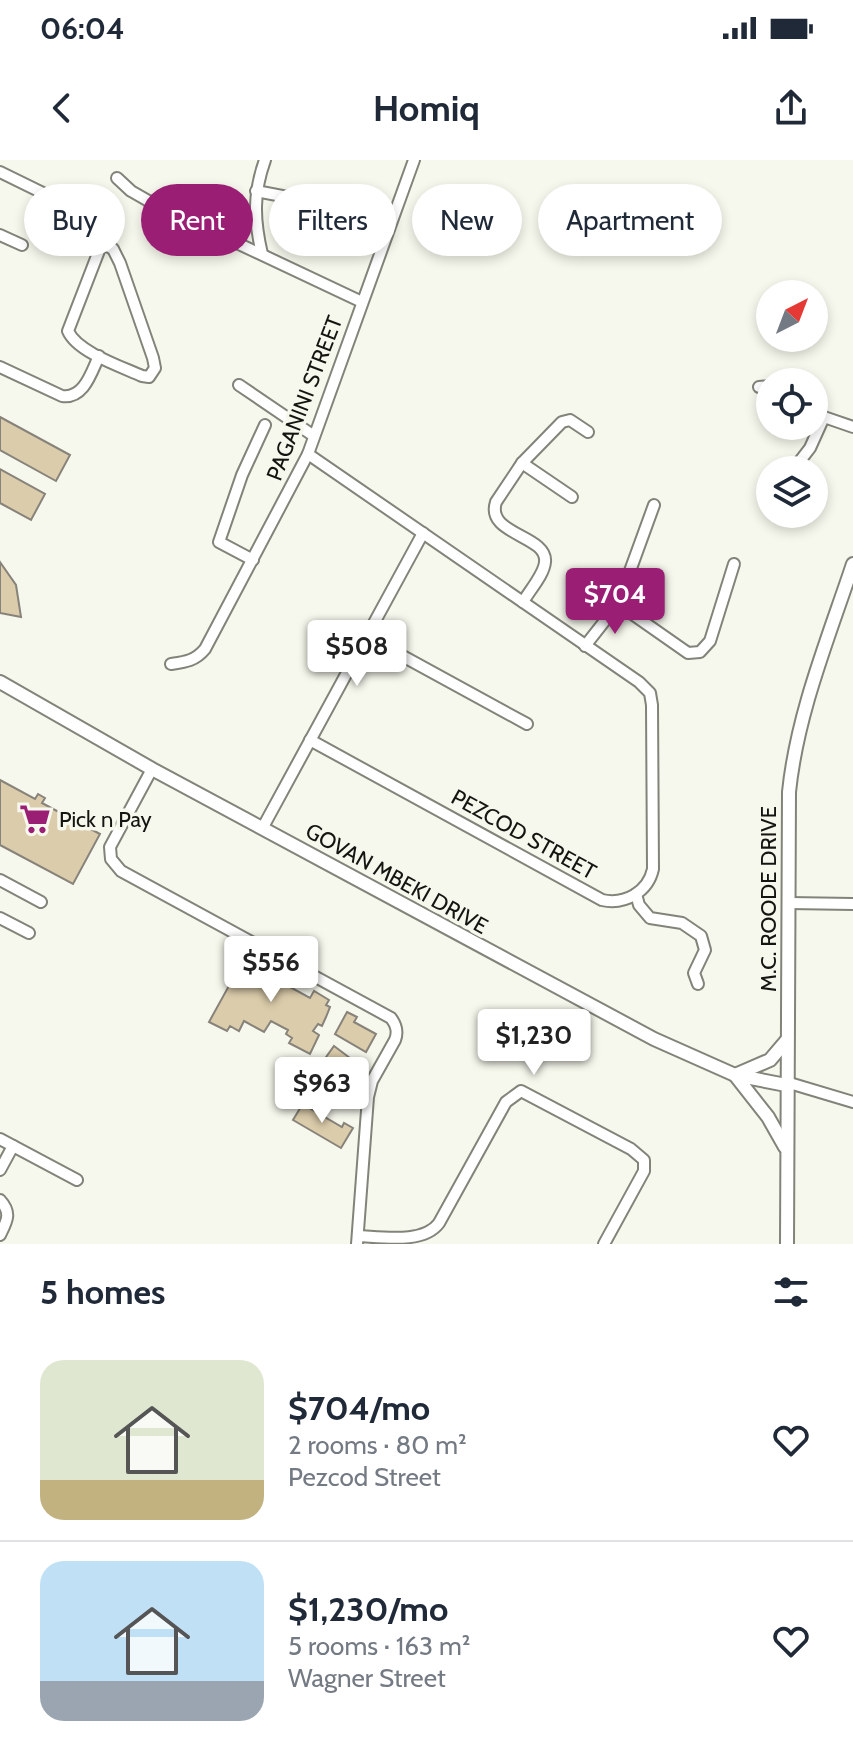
<!DOCTYPE html>
<meta charset="utf-8">
<style>
body{margin:0;font-family:Cabin,sans-serif;background:#f2f2f3;color:#1f2937;height:100vh;display:flex;flex-direction:column;font-size:30px;white-space:nowrap}
*{box-sizing:border-box;margin:0}
p{font-size:26px;color:#747a83}
.icon{flex:none;width:44px;height:44px;fill:none;stroke:currentColor;stroke-width:2;stroke-linecap:round;stroke-linejoin:round}
.map{position:relative;height:1084px;overflow:hidden}
.drawer{display:flex;flex-direction:column;background:#fff;flex:1}
.drawer>*{flex:none}
.hud{position:absolute;left:24px;top:24px;width:806px;height:72px;display:flex;gap:16px}
.needle{width:52px;rotate:42deg}
.controls{position:absolute;left:756px;top:120px;display:grid;gap:16px}
.controls a{display:grid;place-items:center;width:72px;height:72px;border-radius:50%;background:#fff;box-shadow:0 4px 12px #0003;font-size:40px}
.price{position:absolute;translate:-50% -68px;padding:0 18px;border-radius:8px;background:#fff;color:#222;font-size:26px;line-height:52px;filter:drop-shadow(0 2px 4px #0008)}
.price::after{content:'';position:absolute;left:50%;top:48px;width:24px;height:18px;margin-left:-12px;background:inherit;clip-path:polygon(0 0,100% 0,50% 100%)}
.price.selected{background:#9b1e75;color:#fff}
ul{padding:0;list-style:none}
li{display:flex;align-items:center;gap:24px;height:200px;padding:0 40px}
li+li{border-top:2px solid #e0e1e3}
li span{display:grid;place-items:center;flex:none;width:224px;height:160px;border-radius:24px;color:#555}
li>.icon{margin-inline-start:auto}
span .icon{width:96px;height:96px;fill:#fffc;stroke-width:1}
li b{font-size:34px}
h2{display:flex;justify-content:space-between;align-items:center;height:96px;padding:0 40px;font-size:34px}
.pill{padding:0 28px;border-radius:36px;background:#fff;box-shadow:0 4px 12px #0003;font-size:28px;line-height:72px}
.pill.selected{background:#9b1e75;color:#fff}
.status{display:flex;justify-content:space-between;align-items:center;height:56px;padding:0 40px;background:#fff;direction:ltr}
.status svg{height:22px;fill:currentColor}
header{display:flex;justify-content:space-between;align-items:center;height:104px;padding:0 40px;background:#fff;font-size:36px;font-weight:800}
.map>svg:first-child{display:block}
.building{fill:#dbccab;stroke:#87837a;stroke-width:2}
.lines{fill:none;stroke-linecap:round;stroke-linejoin:round}
.minor-casing{stroke:#828379;stroke-width:14}
.tertiary-casing{stroke:#828379;stroke-width:16}
.minor{stroke:#fff;stroke-width:10}
.tertiary{stroke:#fff;stroke-width:12}
.labels{text-anchor:middle;stroke-width:7;stroke-linejoin:round;paint-order:stroke}
.street-label{font-size:22px;fill:#141410;stroke:#f7f8ed}
.poi-label{font-size:22px;fill:#141410;stroke:#f7f8ed;text-anchor:start}
</style>
<div class="status"><b>06:04</b><svg viewBox="0 0 49 12"><path d="M0 12V9h3v3zM5 12V6h3v6zM10 12V3h3v9zM15 12V0h3v12zM26 1h20v11H26zM47 4h2v5h-2z"/></svg></div>
<header><svg class="icon" aria-label="back" viewBox="0 0 24 24"><path d="M15 5l-7 7 7 7"/></svg>Homiq<svg class="icon" aria-label="share" viewBox="0 0 24 24"><path d="M12 15V3M7 8l5-5 5 5M5 13v7h14v-7"/></svg></header>
<div class="map">
<svg width="853" height="1084" viewBox="0 0 853 1084">
<rect width="100%" height="100%" fill="#f7f8ed"/>
<!-- building -->
<g class="building">
<polygon points="0,257 70,295 56,321 0,290"/>
<polygon points="0,309 45,334 31,360 0,343"/>
<polygon points="0,402 16,425 21,457 0,453"/>
<polygon points="0,620 35,639 38,634 45,638 42,643 100,674 73,724 0,685"/>
<polygon points="247,793 294,820 290,827 310,838 314,831 329,840 326,845 330,847 326,857 322,866 318,864 313,871 319,875 310,894 289,883 292,878 286,874 288,870 271,861 264,872 244,861 239,871 230,866 227,871 209,862"/>
<polygon points="347,852 357,857 354,862 376,874 366,892 335,874"/>
<polygon points="334,886 358,904 356,906 361,909 348,928 351,930 351,942 338,945 321,935 330,918 281,923 279,905 309,902 311,918"/>
<polygon points="305,940 314,945 311,949 342,967 344,963 353,968 341,988 293,960"/>
</g>
<g class="lines">
<defs>
<g id="minor">
<polyline points="0,12 49,36"/>
<polyline points="117,18 131,31 152,43 362,142"/>
<polyline points="256,31 298,39"/>
<polyline points="0,75 22,85"/>
<path d="M102,83L113,89L120,103L153,198L155,208L149,217L142,216C122,207 77,192 68,171L107,70"/>
<path d="M262,94C254,60 253,33 265,0"/>
<path d="M0,207L62,236C84,239 91,213 99,196"/>
<polyline points="239,225 314,276"/>
<polyline points="759,227 770,226"/>
<polyline points="814,250 824,257 853,267"/>
<path d="M308,294L639,522L650,533L652,545L653,709C648,732 625,745 602,740L310,580"/>
<polyline points="522,303 572,337"/>
<polyline points="793,310 810,288 824,257"/>
<polyline points="253,400 219,382 242,315 265,265"/>
<path d="M523,442C529,431 544,415 545,402C548,375 485,375 496,342L522,303L562,262L570,260L588,272"/>
<polyline points="618,444 688,493 700,492 710,481 734,404"/>
<polyline points="366,476 527,564"/>
<polyline points="585,486 618,444 654,345"/>
<path d="M171,504C185,502 195,501 205,489L308,294L414,0"/>
<path d="M152,609L110,687L111,699L121,711L391,858C397,866 398,872 395,880L372,921L368,937L357,1084"/>
<polyline points="263,667 423,373"/>
<polyline points="0,720 41,742"/>
<polyline points="636,734 639,745 650,758 682,763 701,776 705,790 694,813 698,824"/>
<polyline points="789,743 853,744"/>
<polyline points="0,758 29,773"/>
<polyline points="786,922 853,942"/>
<polyline points="0,979 77,1020"/>
<polyline points="0,1010 13,986"/>
<path d="M0,1040C12,1053 7,1061 0,1075"/>
<path d="M358,1076C382,1077 424,1084 439,1063L506,942L521,931L631,989L644,1000V1011L604,1084"/>
</g>
<g id="tertiary">
<polyline points="0,522 152,609 654,879 735,915 786,925"/>
<polyline points="785,987 768,957 735,915 770,900 787,880"/>
<path d="M787,1084L789,632C797,554 828,479 853,404"/>
</g>
</defs>
<!-- minor casing -->
<use href="#minor" class="minor-casing"/>
<!-- tertiary casing -->
<use href="#tertiary" class="tertiary-casing"/>
<!-- minor -->
<use href="#minor" class="minor"/>
<!-- tertiary -->
<use href="#tertiary" class="tertiary"/>
</g>
<!-- icons -->
<defs>
<symbol id="supermarket-bare" viewBox="-9 -9 18 18"><path d="M-6-5.5h2.5l.6 2H6L4.5 2H-2.5L-4.4-4H-6ZM-1.5 3.2a1.3 1.3 0 1 0 .1 0ZM3 3.2a1.3 1.3 0 1 0 .1 0Z" fill="#9b1e75" stroke="#f7f8ed" stroke-width="2.5" paint-order="stroke"/></symbol>
</defs>
<g fill-rule="evenodd">
<use href="#supermarket-bare" x="13" y="637" width="44" height="44"/>
</g>
<g class="labels">
<!-- street labels -->
<g class="street-label">
<text transform="translate(304 238) rotate(-69)" y="8">PAGANINI STREET</text>
<text transform="translate(524 674) rotate(29)" y="8">PEZCOD STREET</text>
<text transform="translate(397 718) rotate(29)" y="8">GOVAN MBEKI DRIVE</text>
<text transform="translate(768 739) rotate(-90)" y="8">M.C. ROODE DRIVE</text>
</g>
<!-- poi labels -->
<g class="poi-label">
<text x="59" y="667">Pick n Pay</text>
</g>
</g>
</svg>
<div class="controls">
<a><svg class="needle" viewBox="-14 -14 28 28"><path d="M0-13l5 13h-10z" fill="#e53935"/><path d="M0 13l5-13h-10z" fill="#747a83"/></svg></a>
<a><svg class="icon" aria-label="locate" viewBox="0 0 24 24"><circle cx="12" cy="12" r="6"/><path d="M12 2v4M12 18v4M2 12h4M18 12h4"/></svg></a>
<a><svg class="icon" aria-label="layers" viewBox="0 0 24 24"><path d="M12 4l9 5-9 5-9-5zM3 14l9 5 9-5"/></svg></a>
</div>
<b class="price selected" style="left:615px;top:476px">$704</b>
<b class="price" style="left:357px;top:528px">$508</b>
<b class="price" style="left:271px;top:844px">$556</b>
<b class="price" style="left:534px;top:917px">$1,230</b>
<b class="price" style="left:322px;top:965px">$963</b>
<div class="hud">
<a class="pill">Buy</a>
<a class="pill selected">Rent</a>
<a class="pill">Filters</a>
<a class="pill">New</a>
<a class="pill">Apartment</a>
</div>
</div>
<section class="drawer">
<h2>5 homes<svg class="icon" aria-label="filters" viewBox="0 0 24 24"><path d="M4 7h16M4 17h16"/><circle cx="9" cy="7" r="2"/><circle cx="15" cy="17" r="2"/></svg></h2>
<ul>
<li><span style="background:linear-gradient(#dfe7d0 75%,#c2b280 0)"><svg class="icon" aria-label="home" viewBox="0 0 24 24"><path d="M3 11l9-7 9 7M6 9v11h12V9"/></svg></span><div><b>$704/mo</b><p>2 rooms · 80 m²</p><p>Pezcod Street</p></div><svg class="icon" aria-label="heart" viewBox="0 0 24 24"><path d="M12 20l-8-8c-3-5 5-10 8-4 3-6 11-1 8 4z"/></svg></li>
<li><span style="background:linear-gradient(#bfe0f5 75%,#9aa5b1 0)"><svg class="icon" aria-label="home" viewBox="0 0 24 24"><path d="M3 11l9-7 9 7M6 9v11h12V9"/></svg></span><div><b>$1,230/mo</b><p>5 rooms · 163 m²</p><p>Wagner Street</p></div><svg class="icon" aria-label="heart" viewBox="0 0 24 24"><path d="M12 20l-8-8c-3-5 5-10 8-4 3-6 11-1 8 4z"/></svg></li>
</ul>
</section>
